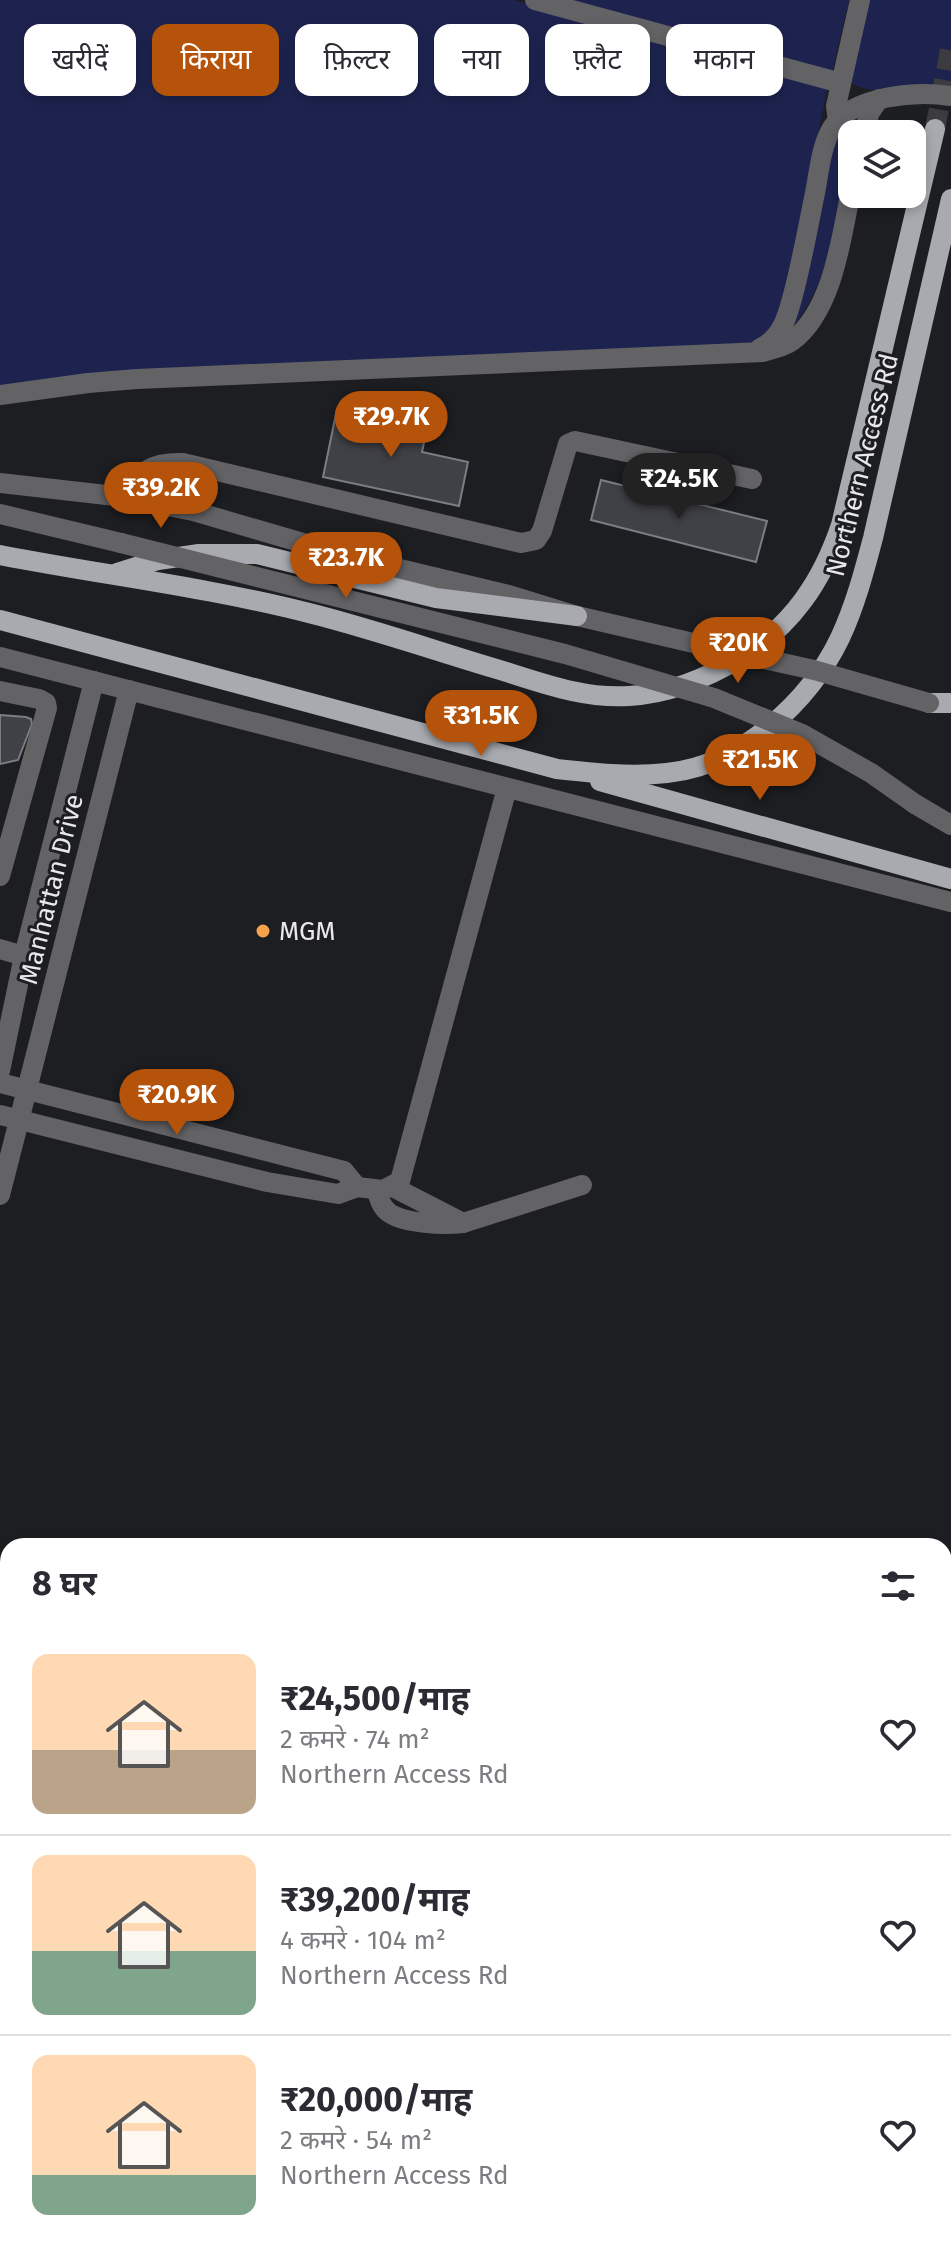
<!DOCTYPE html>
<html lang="hi">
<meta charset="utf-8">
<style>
body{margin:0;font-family:"Fira Sans","Noto Sans Devanagari",sans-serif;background:#f2f2f3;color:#2b2b33;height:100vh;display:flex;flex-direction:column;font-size:30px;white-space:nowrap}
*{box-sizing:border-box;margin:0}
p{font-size:26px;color:#7c7c81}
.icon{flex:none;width:44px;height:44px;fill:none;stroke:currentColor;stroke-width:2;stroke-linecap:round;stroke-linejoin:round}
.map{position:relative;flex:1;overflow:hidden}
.drawer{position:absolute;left:0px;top:1538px;width:952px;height:712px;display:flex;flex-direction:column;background:#fff;border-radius:24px 24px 0 0;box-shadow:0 4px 12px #0003}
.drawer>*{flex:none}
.guide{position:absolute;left:24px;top:24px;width:904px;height:72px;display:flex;gap:16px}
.tools{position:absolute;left:838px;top:120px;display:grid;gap:16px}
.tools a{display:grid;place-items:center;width:88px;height:88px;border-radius:16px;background:#fff;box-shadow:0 4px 12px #0003;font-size:40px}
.price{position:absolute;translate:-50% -68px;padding:0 18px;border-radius:28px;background:#b45309;color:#fff;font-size:26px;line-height:52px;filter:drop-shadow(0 2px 4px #0008)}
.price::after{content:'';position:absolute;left:50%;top:48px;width:24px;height:18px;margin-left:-12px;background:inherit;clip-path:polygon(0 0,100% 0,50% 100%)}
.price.on{background:#222;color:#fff}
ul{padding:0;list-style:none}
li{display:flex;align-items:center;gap:24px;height:200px;padding:0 32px}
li+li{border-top:2px solid #e1e1e2}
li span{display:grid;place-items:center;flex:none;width:224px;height:160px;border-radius:16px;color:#555}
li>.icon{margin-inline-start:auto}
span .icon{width:96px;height:96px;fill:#fffc;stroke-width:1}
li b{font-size:34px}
h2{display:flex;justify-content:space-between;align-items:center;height:96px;padding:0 32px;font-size:34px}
.tag{padding:0 28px;border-radius:16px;background:#fff;box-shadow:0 4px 12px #0003;font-size:28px;line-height:72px}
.tag.on{background:#b45309;color:#fff}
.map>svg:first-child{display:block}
.green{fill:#1d234e}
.building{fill:#404146;stroke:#7b7d83;stroke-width:2}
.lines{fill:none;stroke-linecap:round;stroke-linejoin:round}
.major-tunnel{stroke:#3c3c40;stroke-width:20;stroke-dasharray:20 10;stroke-linecap:butt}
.minor{stroke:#636366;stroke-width:20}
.major{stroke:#a8aaaf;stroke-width:20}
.highway{stroke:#c4c6cc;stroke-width:24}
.minor-bridge{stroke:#636366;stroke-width:20}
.poi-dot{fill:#f6a248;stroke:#1d1e22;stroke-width:3}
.labels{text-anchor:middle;stroke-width:6;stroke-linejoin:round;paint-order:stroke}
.street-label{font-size:26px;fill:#e9e9ed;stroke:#1d1e22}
.poi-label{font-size:26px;fill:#e9e9ed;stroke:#1d1e22;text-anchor:start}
</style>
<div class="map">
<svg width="951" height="2250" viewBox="0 0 951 2250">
<rect width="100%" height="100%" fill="#1d1e22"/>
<!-- green -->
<g class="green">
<polygon points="0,0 514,0 828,86 781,308 771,329 751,344 0,387"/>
<polygon points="559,0 849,0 832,73"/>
<path d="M866,0H951V87C928,88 865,98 850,81Z"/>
<path d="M860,119L856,134H852V153C839,211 831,280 792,328L832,151L840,133Z"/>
</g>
<!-- building -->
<g class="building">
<polygon points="337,409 427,428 422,452 468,462 459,506 323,477"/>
<polygon points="601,480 767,521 756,562 591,520"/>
<polygon points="0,715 26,717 31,719 32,724 18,760 0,764"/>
<polygon points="0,1834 8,1836 8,2133 0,2135"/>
<polygon points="737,2242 781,2242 781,2248 819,2250 727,2250"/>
</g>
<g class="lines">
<!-- major-tunnel -->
<polyline class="major-tunnel" points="935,129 951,45"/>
<!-- minor -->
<g class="minor">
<polyline points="535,0 841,83"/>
<polyline points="838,121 836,106 860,0"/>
<polyline points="863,134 870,112 879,99"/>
<path d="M759,349C782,338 787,318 793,295C802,261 808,227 815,193C819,173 821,146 832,128C853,95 916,91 951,96"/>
<path d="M0,395L88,383L137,379L763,352C773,349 784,347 792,341C834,310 842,233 852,185"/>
<polyline points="0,483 124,497 193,511 358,559 509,595 577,616 702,645"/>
<path d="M124,497C141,471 150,462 183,463L521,543L536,540L542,531L568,444L575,441L752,479"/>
<polyline points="0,514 121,543"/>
<polyline points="0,657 951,902"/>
<polyline points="0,691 39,699 46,703 47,708 0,876"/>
<polyline points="915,804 951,825"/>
<polyline points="0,949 24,956"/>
<polyline points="0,1071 24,956 94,681"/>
<polyline points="0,1083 344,1171 357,1187"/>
<polyline points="0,1115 267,1182 338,1194 357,1187"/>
<polyline points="357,1187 383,1190 400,1181 507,788"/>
<polyline points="393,1187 463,1223"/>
<path d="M377,1190C379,1199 381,1206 388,1212C403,1224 445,1225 463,1223L582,1185"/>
<polyline points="0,1195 129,690"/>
<polyline points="839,2250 839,2245"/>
</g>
<!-- major -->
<g class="major">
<path d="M0,555C103,575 207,587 309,613C373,629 436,651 500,670C542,683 584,699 629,696C670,694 707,678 742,657C792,625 822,582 841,525L935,129"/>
<polyline points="117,573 158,560 199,554 257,554 436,598 577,616"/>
<path d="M0,620L557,769C593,773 630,777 667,773C740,766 810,701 840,638C855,606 864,572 873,538L951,199"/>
<polyline points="929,703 951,703"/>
<polyline points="600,781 951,879"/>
<polyline points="944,1848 951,1842"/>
<polyline points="944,2012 951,2006"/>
<polyline points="493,2250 502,2242"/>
<polyline points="687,2250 696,2242"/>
</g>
<!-- highway -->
<g class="highway">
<polyline points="944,1886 951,1879"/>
<polyline points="944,1958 951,1952"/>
<polyline points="533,2250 543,2242"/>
<polyline points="616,2250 625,2242"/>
</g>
<!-- minor-bridge -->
<g class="minor-bridge">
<polyline points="121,543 565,654 714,698 802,734 871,773 915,804"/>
<polyline points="702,645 814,670 929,703"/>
</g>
</g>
<!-- markers -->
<circle class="poi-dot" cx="263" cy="931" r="8"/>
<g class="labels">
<!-- street labels -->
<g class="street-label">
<text transform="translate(862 465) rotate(-76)" y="9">Northern Access Rd</text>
<text transform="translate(51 889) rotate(-76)" y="9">Manhattan Drive</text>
</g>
<!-- poi labels -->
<g class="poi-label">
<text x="279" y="940">MGM</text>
</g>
</g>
</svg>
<div class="tools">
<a><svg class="icon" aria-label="layers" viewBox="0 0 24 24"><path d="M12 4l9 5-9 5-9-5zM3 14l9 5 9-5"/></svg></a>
</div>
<b class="price" style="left:391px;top:459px">₹29.7K</b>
<b class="price on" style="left:679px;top:521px">₹24.5K</b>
<b class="price" style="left:161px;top:530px">₹39.2K</b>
<b class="price" style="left:346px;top:600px">₹23.7K</b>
<b class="price" style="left:738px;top:685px">₹20K</b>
<b class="price" style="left:481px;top:758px">₹31.5K</b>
<b class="price" style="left:760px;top:802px">₹21.5K</b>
<b class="price" style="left:177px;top:1137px">₹20.9K</b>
<div class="guide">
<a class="tag">खरीदें</a>
<a class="tag on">किराया</a>
<a class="tag">फ़िल्टर</a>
<a class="tag">नया</a>
<a class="tag">फ़्लैट</a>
<a class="tag">मकान</a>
</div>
<section class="drawer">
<h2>8 घर<svg class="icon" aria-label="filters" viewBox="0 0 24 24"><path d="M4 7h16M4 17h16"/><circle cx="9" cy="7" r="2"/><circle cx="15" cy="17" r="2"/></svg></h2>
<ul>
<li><span style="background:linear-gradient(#ffd9b3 60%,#b9a48a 0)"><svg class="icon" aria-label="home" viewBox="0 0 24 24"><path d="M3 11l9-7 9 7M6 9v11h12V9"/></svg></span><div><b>₹24,500/माह</b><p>2 कमरे · 74 m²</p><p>Northern Access Rd</p></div><svg class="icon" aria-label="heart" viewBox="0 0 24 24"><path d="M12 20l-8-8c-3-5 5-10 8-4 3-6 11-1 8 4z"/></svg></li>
<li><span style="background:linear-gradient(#ffd9b3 60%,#7fa58c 0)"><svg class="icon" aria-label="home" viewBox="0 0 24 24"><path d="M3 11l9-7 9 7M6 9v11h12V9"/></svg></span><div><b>₹39,200/माह</b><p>4 कमरे · 104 m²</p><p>Northern Access Rd</p></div><svg class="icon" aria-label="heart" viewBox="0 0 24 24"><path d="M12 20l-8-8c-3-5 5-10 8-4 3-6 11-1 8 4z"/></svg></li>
<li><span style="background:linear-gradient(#ffd9b3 75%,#7fa58c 0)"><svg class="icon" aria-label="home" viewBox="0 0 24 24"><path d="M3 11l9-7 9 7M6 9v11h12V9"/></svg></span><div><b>₹20,000/माह</b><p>2 कमरे · 54 m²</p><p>Northern Access Rd</p></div><svg class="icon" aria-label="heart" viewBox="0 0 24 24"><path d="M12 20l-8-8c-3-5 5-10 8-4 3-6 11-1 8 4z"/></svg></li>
</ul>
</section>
</div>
